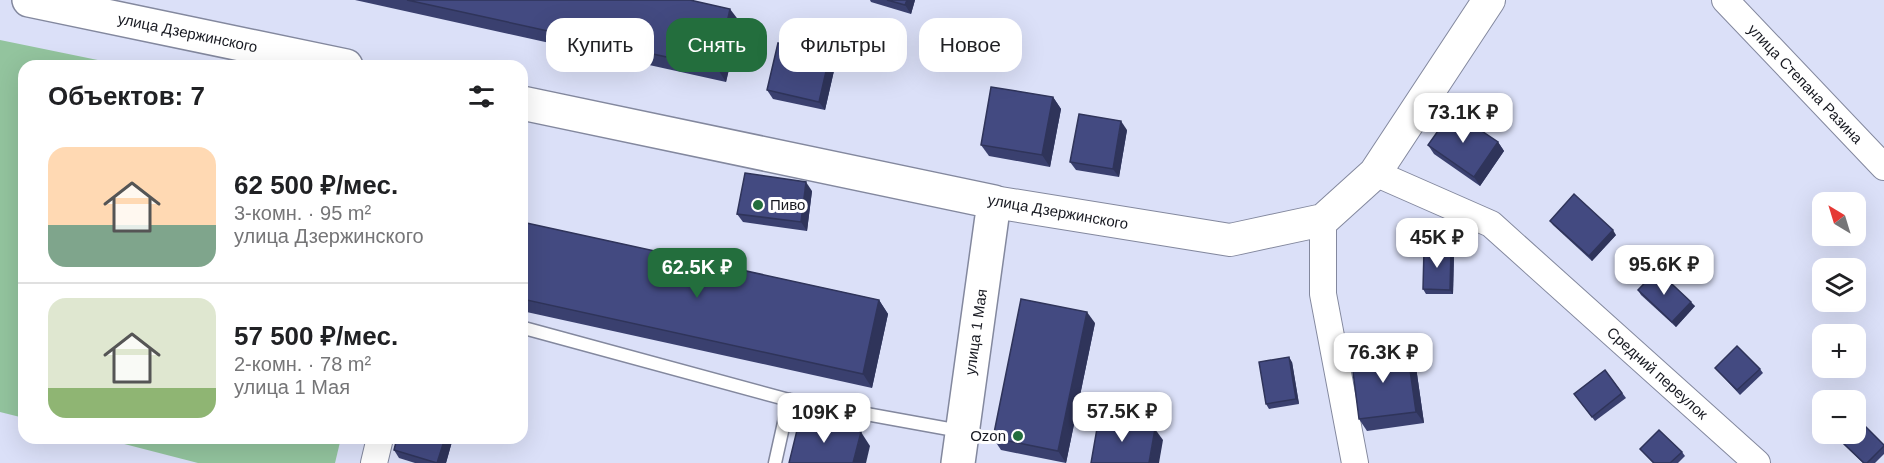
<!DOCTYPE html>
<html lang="ru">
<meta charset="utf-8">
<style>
body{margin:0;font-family:Helvetica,sans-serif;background:#f2f2f2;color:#202124;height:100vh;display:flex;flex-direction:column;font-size:22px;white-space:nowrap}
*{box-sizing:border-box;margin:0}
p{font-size:20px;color:#757577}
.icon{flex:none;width:33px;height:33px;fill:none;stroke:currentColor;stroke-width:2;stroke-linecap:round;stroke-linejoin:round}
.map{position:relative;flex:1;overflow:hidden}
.side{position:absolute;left:18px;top:60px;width:510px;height:384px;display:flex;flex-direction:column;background:#fff;border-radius:18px;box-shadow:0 6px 24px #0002}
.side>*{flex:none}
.banner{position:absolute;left:546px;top:18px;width:570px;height:54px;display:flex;gap:12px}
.needle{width:39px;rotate:322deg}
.fabs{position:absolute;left:1812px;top:192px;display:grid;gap:12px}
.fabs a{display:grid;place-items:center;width:54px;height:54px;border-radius:12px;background:#fff;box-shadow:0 6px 24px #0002;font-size:30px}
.price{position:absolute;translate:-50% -51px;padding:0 14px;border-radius:12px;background:#fff;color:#222;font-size:20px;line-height:39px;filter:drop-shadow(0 2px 3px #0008)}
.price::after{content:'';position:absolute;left:50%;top:36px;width:18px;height:14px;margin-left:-9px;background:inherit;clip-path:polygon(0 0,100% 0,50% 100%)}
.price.on{background:#236e3d;color:#fff}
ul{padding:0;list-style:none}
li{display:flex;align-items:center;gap:18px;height:150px;padding:0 30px}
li+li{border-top:2px solid #e0e0e0}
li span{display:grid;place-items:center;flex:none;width:168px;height:120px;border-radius:18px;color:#555}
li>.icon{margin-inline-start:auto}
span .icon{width:72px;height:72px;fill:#fffc;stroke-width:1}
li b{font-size:26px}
h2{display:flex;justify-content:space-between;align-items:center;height:72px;padding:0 30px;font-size:26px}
.chip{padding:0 21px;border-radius:18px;background:#fff;box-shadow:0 6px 24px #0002;font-size:21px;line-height:54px}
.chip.on{background:#236e3d;color:#fff}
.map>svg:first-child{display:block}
.green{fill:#93c49e}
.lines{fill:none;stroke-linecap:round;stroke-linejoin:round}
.service-casing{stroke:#83889e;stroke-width:15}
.minor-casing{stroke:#83889e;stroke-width:28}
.tertiary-casing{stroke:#83889e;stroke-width:34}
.secondary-casing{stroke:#83889e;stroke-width:36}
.service{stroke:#fff;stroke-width:12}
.minor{stroke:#fff;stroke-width:26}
.tertiary{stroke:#fff;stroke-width:32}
.secondary{stroke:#fff;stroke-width:33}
.wall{fill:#3a406f}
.shaded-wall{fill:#2f345a}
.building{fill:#434a81;stroke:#2f345a;stroke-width:1.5}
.poi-dot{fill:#236e3d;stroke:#fff;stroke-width:2}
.labels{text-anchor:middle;stroke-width:6;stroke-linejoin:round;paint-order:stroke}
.street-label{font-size:15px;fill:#181a22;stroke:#fff}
.poi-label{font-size:15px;fill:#181a22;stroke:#fff;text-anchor:start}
</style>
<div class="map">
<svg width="1884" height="463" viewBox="0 0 1884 463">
<rect width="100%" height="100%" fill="#dbe0f8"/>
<!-- green -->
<g class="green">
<polygon points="0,40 127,66 24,66 24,418 0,412"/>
<polygon points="101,438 341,438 335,463 198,463"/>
</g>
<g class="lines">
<defs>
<g id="service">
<polyline points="524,328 789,400 960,431"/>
<polyline points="775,463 789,400"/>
</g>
<g id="minor">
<path id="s1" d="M1725,0L1884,167"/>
<path id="s2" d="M1375,173L1491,224L1757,463"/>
<polyline points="1323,220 1323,294 1355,463"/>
<polyline points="374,463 380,438"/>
</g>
<polyline id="tertiary" points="994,202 1230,240 1323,220 1375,173 1489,0"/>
<g id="secondary">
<path id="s3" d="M29,0L346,66"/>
<polyline points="522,103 994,202 958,463"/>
</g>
</defs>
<!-- service casing -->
<use href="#service" class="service-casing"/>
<!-- minor casing -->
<use href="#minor" class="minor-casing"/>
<!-- tertiary casing -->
<use href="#tertiary" class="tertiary-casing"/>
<!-- secondary casing -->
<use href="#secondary" class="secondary-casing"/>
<!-- service -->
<use href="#service" class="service"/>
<!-- minor -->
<use href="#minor" class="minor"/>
<!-- tertiary -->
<use href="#tertiary" class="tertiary"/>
<!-- secondary -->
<use href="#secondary" class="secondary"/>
</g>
<!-- wall -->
<g class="wall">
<polygon points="355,0 690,0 740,22 726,82"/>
<polygon points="870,0 915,0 911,14 871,2"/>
<polygon points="830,54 836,62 825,110 773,99 767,90"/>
<polygon points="1053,97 1061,109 1050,167 989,156 981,145"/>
<polygon points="1127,130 1119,177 1076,170 1070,162"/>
<polygon points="1498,142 1504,151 1480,186 1434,154 1428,145"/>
<polygon points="812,191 807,231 743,222 737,214"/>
<polygon points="1550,221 1616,235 1592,261 1553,225"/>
<polygon points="522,222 879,300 888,314 872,388 522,311"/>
<polygon points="1454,254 1453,294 1426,294 1423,289"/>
<polygon points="1638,290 1695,306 1676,327 1641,295"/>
<polygon points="1095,323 1066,463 1001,450 993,438"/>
<polygon points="1415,360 1424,423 1367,431 1359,419"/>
<polygon points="1292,362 1299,404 1269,409 1266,404"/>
<polygon points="1715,368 1760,369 1763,373 1740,395"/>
<polygon points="1605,370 1626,398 1595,421 1574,394"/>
<polygon points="397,438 453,438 446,463 415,463 399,458 394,450"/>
<polygon points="1841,441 1884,445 1884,454 1875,463 1863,463 1844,445"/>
<polygon points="1640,449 1682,452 1685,456 1678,463 1653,463"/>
</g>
<!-- shaded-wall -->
<g class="shaded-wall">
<polygon points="907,0 915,0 911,14 905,5"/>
<polygon points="730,9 740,22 726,82 717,68"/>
<polygon points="830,54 836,62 825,110 819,102"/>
<polygon points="1053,97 1061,109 1050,167 1042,155"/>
<polygon points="1121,121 1127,130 1119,177 1113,169"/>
<polygon points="1498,142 1504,151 1480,186 1474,177"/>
<polygon points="806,182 812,191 807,231 801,222"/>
<polygon points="1613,230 1616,235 1592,261 1589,256"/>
<polygon points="1451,249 1454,254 1453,294 1450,290"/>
<polygon points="879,300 888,314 872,388 863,374"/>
<polygon points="1691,302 1695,306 1676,327 1672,322"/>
<polygon points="1087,312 1095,323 1066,463 1058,451"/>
<polygon points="1407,349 1415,360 1424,423 1416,412"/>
<polygon points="1289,357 1292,362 1299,404 1296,399"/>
<polygon points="1155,429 1163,440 1159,463 1149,463"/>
<polygon points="861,432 870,446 866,463 853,463"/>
<polygon points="445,438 453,438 446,463 437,463"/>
</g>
<!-- building -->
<g class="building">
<polygon points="407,0 690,0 730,9 717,68"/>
<polygon points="887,0 907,0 905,5"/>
<polygon points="778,43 830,54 819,102 767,90"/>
<polygon points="991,87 1053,97 1042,155 981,145"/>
<polygon points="1452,111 1498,142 1474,177 1428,145"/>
<polygon points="1079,114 1121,121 1113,169 1070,162"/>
<polygon points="745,173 806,182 801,222 737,214"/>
<polygon points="1574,194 1613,230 1589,256 1550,221"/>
<polygon points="522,222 879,300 863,374 522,299"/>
<polygon points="1424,249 1451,249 1450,290 1423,289"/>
<polygon points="1657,270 1691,302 1672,322 1638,290"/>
<polygon points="1021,299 1087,312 1058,451 993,438"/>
<polygon points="1737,346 1760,369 1737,390 1715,368"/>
<polygon points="1407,349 1416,412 1359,419 1351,356"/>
<polygon points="1289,357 1296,399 1266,404 1259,362"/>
<polygon points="1605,370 1622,393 1592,417 1574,394"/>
<polygon points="1099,417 1155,429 1149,463 1091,463"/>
<polygon points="800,418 861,432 853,463 789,463"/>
<polygon points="1860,421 1884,445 1884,446 1867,463 1864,463 1841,441 1848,434 1856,434 1856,426"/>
<polygon points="1659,430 1682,452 1670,463 1654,463 1640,449"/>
<polygon points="397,438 445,438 437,463 394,450"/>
</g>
<!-- markers -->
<g class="poi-dot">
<circle cx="758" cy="205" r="6"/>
<circle cx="1018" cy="436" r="6"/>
</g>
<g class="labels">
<!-- street labels -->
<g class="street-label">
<text dy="5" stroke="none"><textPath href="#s3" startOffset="162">улица Дзержинского</textPath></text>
<text dy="5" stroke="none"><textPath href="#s1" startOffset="116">улица Степана Разина</textPath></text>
<text transform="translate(1058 212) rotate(10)" y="5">улица Дзержинского</text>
<text transform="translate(976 332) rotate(-82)" y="5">улица 1 Мая</text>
<text dy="5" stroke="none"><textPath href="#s2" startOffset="350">Средний переулок</textPath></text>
</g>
<!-- poi labels -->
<g class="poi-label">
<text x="770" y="210">Пиво</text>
<text x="1006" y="441" text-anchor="end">Ozon</text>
</g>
</g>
</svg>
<div class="fabs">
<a><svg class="needle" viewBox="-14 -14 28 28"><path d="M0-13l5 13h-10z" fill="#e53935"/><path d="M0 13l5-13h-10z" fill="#757577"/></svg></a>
<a><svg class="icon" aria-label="layers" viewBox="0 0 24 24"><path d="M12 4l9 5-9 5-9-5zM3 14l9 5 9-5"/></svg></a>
<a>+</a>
<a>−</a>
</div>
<b class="price" style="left:1463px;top:144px">73.1K ₽</b>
<b class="price" style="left:1437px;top:269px">45K ₽</b>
<b class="price" style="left:1664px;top:296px">95.6K ₽</b>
<b class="price on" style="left:697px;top:299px">62.5K ₽</b>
<b class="price" style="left:1383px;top:384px">76.3K ₽</b>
<b class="price" style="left:1122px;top:443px">57.5K ₽</b>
<b class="price" style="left:824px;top:444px">109K ₽</b>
<div class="banner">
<a class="chip">Купить</a>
<a class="chip on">Снять</a>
<a class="chip">Фильтры</a>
<a class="chip">Новое</a>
</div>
<section class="side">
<h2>Объектов: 7<svg class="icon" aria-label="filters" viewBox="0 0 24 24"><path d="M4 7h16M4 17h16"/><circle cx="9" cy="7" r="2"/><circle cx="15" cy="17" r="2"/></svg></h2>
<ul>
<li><span style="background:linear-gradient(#ffd9b3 65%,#7fa58c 0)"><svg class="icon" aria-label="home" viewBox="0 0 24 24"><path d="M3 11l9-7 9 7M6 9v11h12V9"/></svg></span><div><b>62 500 ₽/мес.</b><p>3-комн. · 95 m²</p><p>улица Дзержинского</p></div></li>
<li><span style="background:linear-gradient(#dfe7d0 75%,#8fb573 0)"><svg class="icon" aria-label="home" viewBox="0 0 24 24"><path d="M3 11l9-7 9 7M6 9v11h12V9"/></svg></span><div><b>57 500 ₽/мес.</b><p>2-комн. · 78 m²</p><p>улица 1 Мая</p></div></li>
</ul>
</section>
</div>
